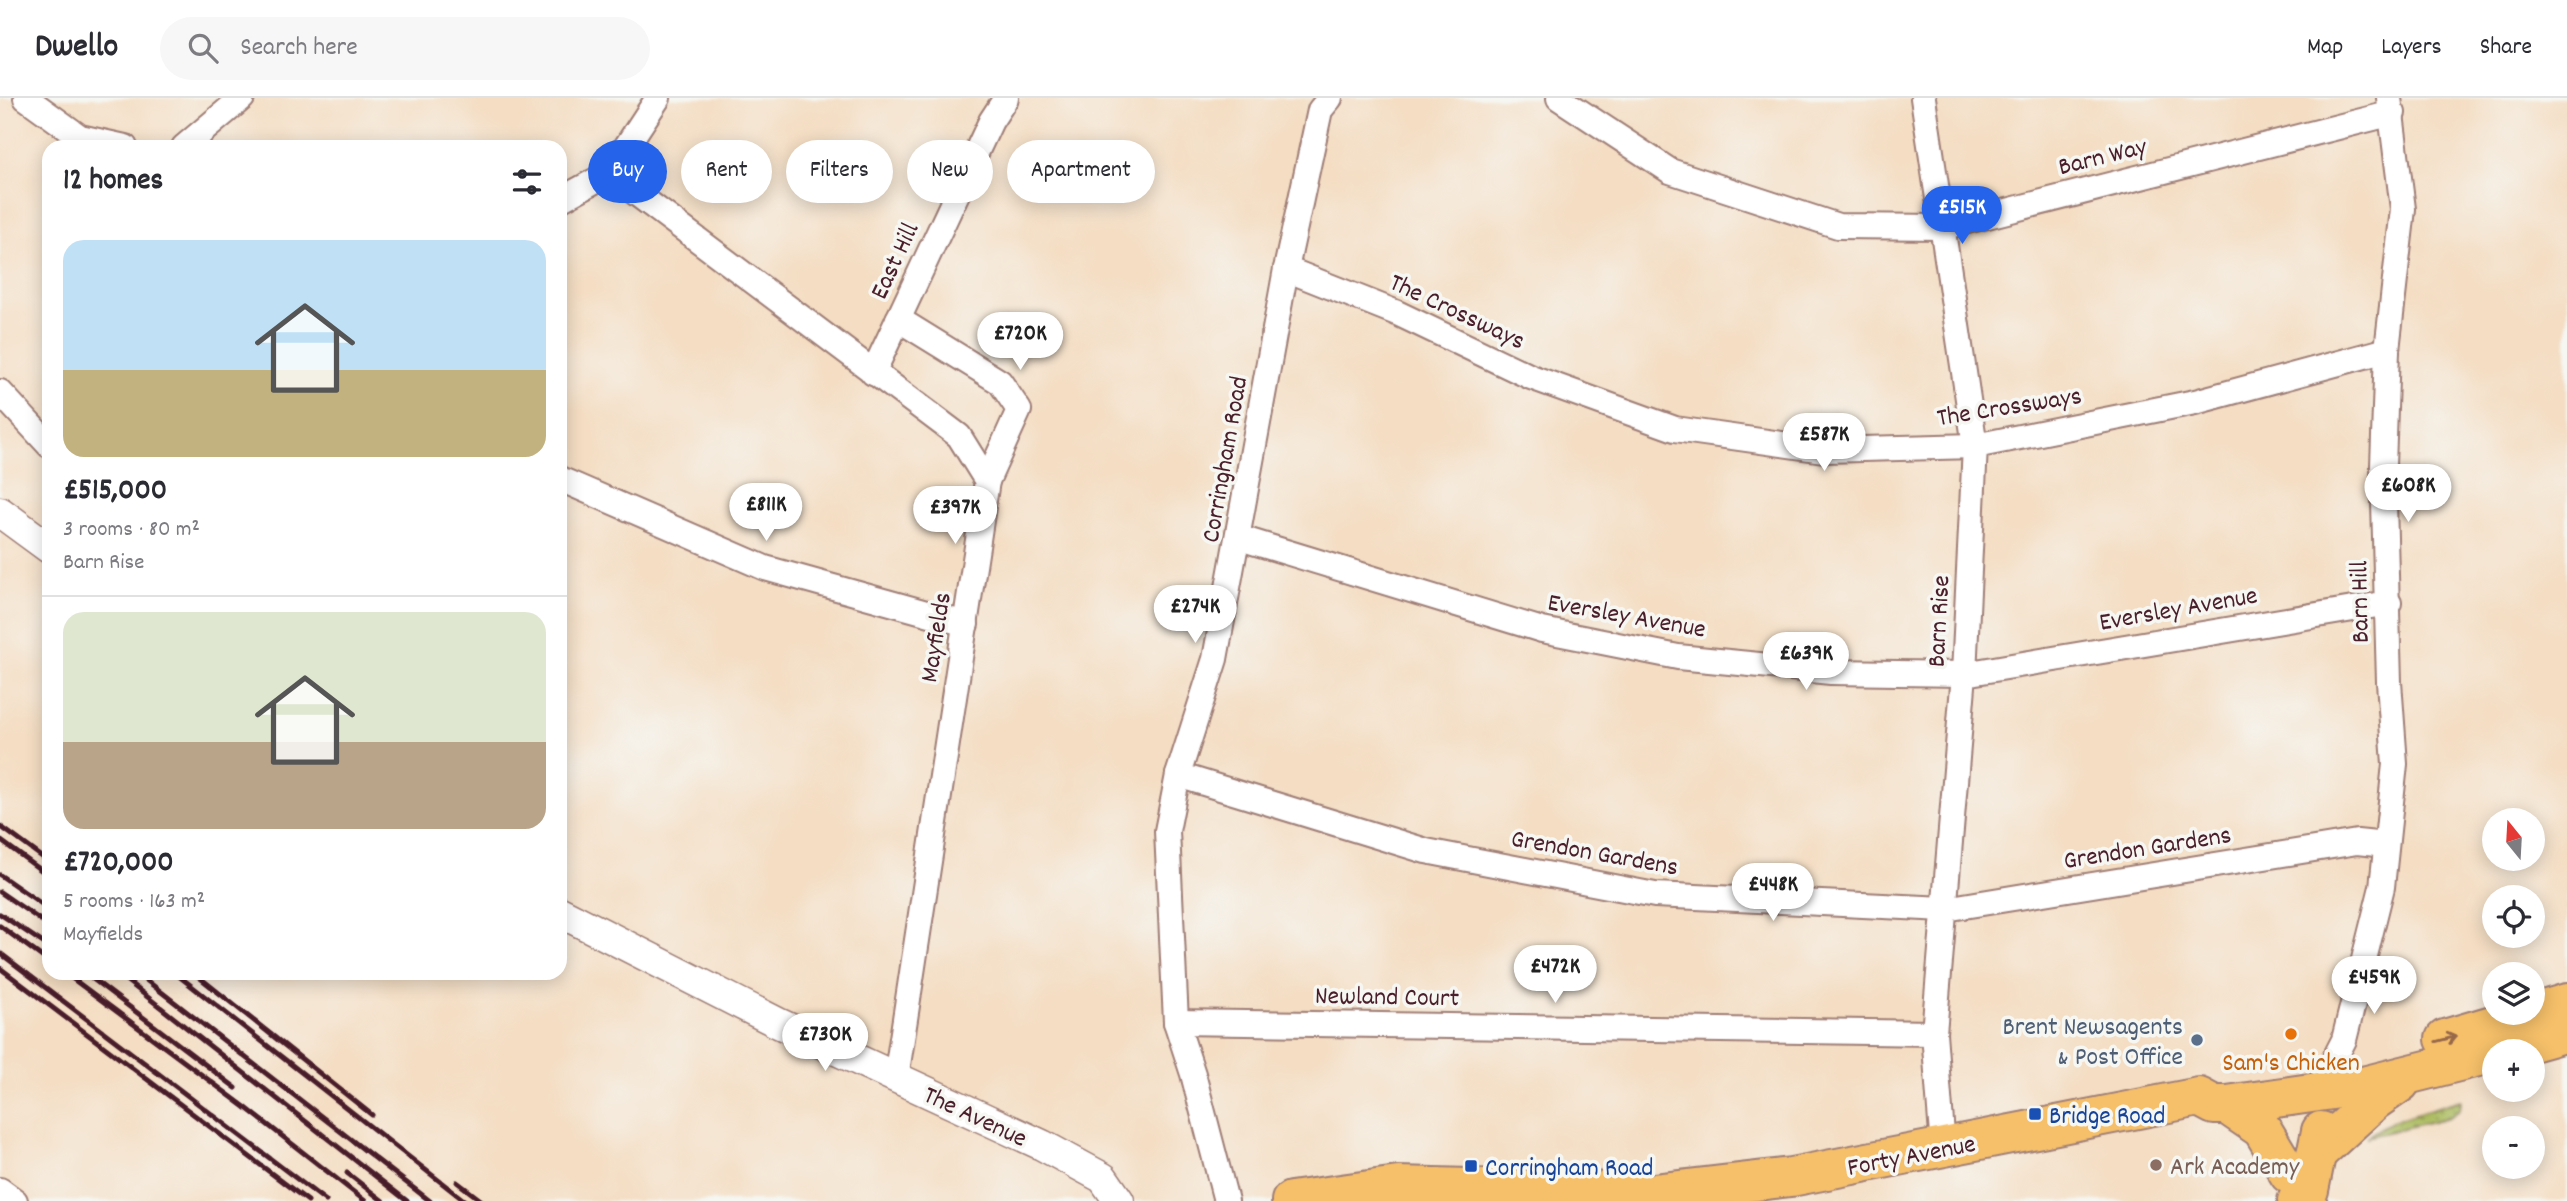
<!DOCTYPE html>
<meta charset="utf-8">
<style>
body{margin:0;font-family:Dekko,sans-serif;background:#f7f7f7;color:#2b2b33;height:100vh;display:flex;flex-direction:column;font-size:26px;white-space:nowrap}
*{box-sizing:border-box;margin:0}
p{font-size:23px;color:#7c7c81}
.icon{flex:none;width:38px;height:38px;fill:none;stroke:currentColor;stroke-width:2;stroke-linecap:round;stroke-linejoin:round}
.map{position:relative;flex:1;overflow:hidden}
.details{position:absolute;left:42px;top:42px;width:525px;height:840px;display:flex;flex-direction:column;background:#fff;border-radius:21px;box-shadow:0 4px 18px #0003}
.details>*{flex:none}
.top-card{position:absolute;left:588px;top:42px;width:665px;height:63px;display:flex;gap:14px}
.needle{width:46px;rotate:342deg}
.controls{position:absolute;left:2482px;top:710px;display:grid;gap:14px}
.controls a{display:grid;place-items:center;width:63px;height:63px;border-radius:50%;background:#fff;box-shadow:0 4px 18px #0003;font-size:35px}
.price{position:absolute;translate:-50% -60px;padding:0 16px;border-radius:24px;background:#fff;color:#222;font-size:23px;line-height:46px;filter:drop-shadow(0 2px 4px #0008)}
.price::after{content:'';position:absolute;left:50%;top:42px;width:21px;height:16px;margin-left:-10px;background:inherit;clip-path:polygon(0 0,100% 0,50% 100%)}
.price.selected{background:#2563eb;color:#fff}
ul{padding:0;list-style:none}
li{display:grid;align-content:center;gap:14px;height:371px;padding:0 21px}
li+li{border-top:2px solid #e1e1e2}
li span{display:grid;place-items:center;height:217px;border-radius:21px;color:#555}
li>.icon{margin-inline-start:auto}
span .icon{width:126px;height:126px;fill:#fffc;stroke-width:1}
li b{font-size:30px}
h2{display:flex;justify-content:space-between;align-items:center;height:84px;padding:0 21px;font-size:30px}
.pill{padding:0 24px;border-radius:32px;background:#fff;box-shadow:0 4px 18px #0003;font-size:24px;line-height:63px}
.pill.selected{background:#2563eb;color:#fff}
header{display:flex;align-items:center;gap:42px;box-sizing:border-box;height:98px;padding:0 35px;background:#fff;border-bottom:2px solid #e1e1e2}
header strong{font-size:33px}
nav{display:flex;gap:38px;margin-inline-start:auto;font-size:24px}
.search{width:490px;height:63px;background:#f7f7f7;display:flex;align-items:center;gap:18px;box-sizing:border-box;padding:0 24px;border-radius:38px;color:#7c7c81;font-size:26px}
.map>svg:first-child{display:block}
.grass{fill:url(#grass-dots);stroke:#7b6e45;stroke-width:2}
.lines{fill:none;stroke-linecap:round;stroke-linejoin:round}
.minor-casing{stroke:#9f7e76;stroke-width:28}
.tertiary-casing{stroke:#9f7e76;stroke-width:33}
.primary-casing{stroke:#9f7e76;stroke-width:42}
.minor{stroke:#fff;stroke-width:24}
.tertiary{stroke:#fff;stroke-width:30}
.primary{stroke:#f6c06b;stroke-width:38}
.rail{stroke:#4a1f2b;stroke-width:5}
.oneway{stroke:#976748}
.food-dot{fill:#e8710a;stroke:#f6f6f2;stroke-width:2.5}
.service-dot{fill:#5c6f8a;stroke:#f6f6f2;stroke-width:2.5}
.transit-dot{fill:#1a4fb4;stroke:#f6f6f2;stroke-width:2.5}
.education-dot{fill:#8d6e63;stroke:#f6f6f2;stroke-width:2.5}
.labels{text-anchor:middle;stroke-width:7;stroke-linejoin:round;paint-order:stroke}
.street-label{font-size:26px;fill:#4a1f2b;stroke:#f6f6f2}
.service-label{font-size:26px;fill:#4e5e75;stroke:#f6f6f2;text-anchor:end}
.food-label{font-size:26px;fill:#c56008;stroke:#f6f6f2}
.transit-label{font-size:26px;fill:#164399;stroke:#f6f6f2;text-anchor:start}
.education-label{font-size:26px;fill:#785e54;stroke:#f6f6f2;text-anchor:start}
</style>
<header>
<strong>Dwello</strong>
<div class="search"><svg class="icon" aria-label="search" viewBox="0 0 24 24"><circle cx="10" cy="10" r="6"/><path d="M15 15l6 6"/></svg>Search here</div>
<nav><a>Map</a><a>Layers</a><a>Share</a></nav>
</header>
<div class="map">
<svg width="2567" height="1103" viewBox="0 0 2567 1103">
<defs>
<pattern id="grass-dots" width="8" height="8" patternUnits="userSpaceOnUse" patternTransform="scale(1.75)"><rect width="8" height="8" fill="#acbc5f"/><path d="M2 2h.1M6 6h.1" fill="none" stroke="#8e984f" stroke-width="1.8" stroke-linecap="round"/></pattern>
</defs>
<rect width="100%" height="100%" fill="#f6f6f2"/>
<filter id="ink" filterUnits="userSpaceOnUse"><feTurbulence type="fractalNoise" baseFrequency=".0143" numOctaves="2"/><feDisplacementMap in="SourceGraphic" scale="14" xChannelSelector="R" yChannelSelector="G"/><feConvolveMatrix kernelMatrix="1 2 1 2 8 2 1 2 1" color-interpolation-filters="sRGB"/></filter>
<filter id="wash" filterUnits="userSpaceOnUse"><feTurbulence type="fractalNoise" baseFrequency=".00686" numOctaves="4" result="noise"/><feDisplacementMap in="SourceGraphic" scale="28" xChannelSelector="R" yChannelSelector="G"/><feGaussianBlur stdDeviation="1.57" result="paint"/><feColorMatrix in="noise" values="0 0 0 0 0 0 0 0 0 0 0 0 0 0 0 0 0 1.4 0 .05"/><feComposite in="paint" operator="in"/></filter>
<g filter="url(#wash)">
<rect width="100%" height="100%" fill="#f4ddc2"/>
<!-- grass -->
<polygon class="grass" points="2461,1002 2460,1010 2450,1019 2366,1039 2392,1023"/>
</g>
<g filter="url(#ink)">
<g class="lines">
<defs>
<g id="minor">
<polyline points="26,0 80,39 125,49"/>
<polyline points="1559,0 1670,73 1838,128 1944,129 2393,15"/>
<polyline points="1923,0 1975,348 1964,576 1934,935 1943,1050"/>
<polyline points="184,49 242,0"/>
<polyline points="609,75 959,338 987,383 896,980"/>
<polyline points="560,102 609,75 658,0"/>
<polyline points="1286,171 1397,215 1531,279 1675,331 1824,352 1975,348 2195,304 2387,252"/>
<polyline points="898,221 1000,284 1019,312 987,383"/>
<polyline points="873,275 991,23 1006,0"/>
<polyline points="0,294 49,347"/>
<polyline points="560,381 765,470 966,526"/>
<polyline points="1240,440 1542,532 1678,559 1831,574 1964,576 2389,505"/>
<polyline points="1178,677 1426,753 1655,797 1945,811 2357,744 2386,747"/>
<polyline points="1176,924 1934,935"/>
<polyline points="2317,995 2344,942 2382,789 2395,666 2389,584 2383,368 2387,252 2403,111 2389,0"/>
<polyline points="0,1092 15,1103"/>
<polyline points="1226,1103 1193,976 1176,924 1167,733 1178,677 1215,561 1286,171 1320,12 1330,0"/>
</g>
<g id="tertiary">
<polyline points="0,414 49,450"/>
<polyline points="560,814 778,925 1042,1047 1103,1080 1119,1103"/>
</g>
<g id="primary">
<polyline points="2445,941 2567,905"/>
<polyline points="2504,952 2567,934"/>
<polyline points="2227,1007 2262,1031 2289,1076"/>
<polyline points="2316,1056 2374,1003 2400,985"/>
<polyline points="1291,1103 1398,1088 1653,1095 1791,1079 2199,999 2214,1007 2227,1007 2367,987 2494,955"/>
<polyline points="2297,1103 2309,1092 2321,1033"/>
</g>
</defs>
<!-- minor casing -->
<use href="#minor" class="minor-casing"/>
<!-- tertiary casing -->
<use href="#tertiary" class="tertiary-casing"/>
<!-- primary casing -->
<use href="#primary" class="primary-casing"/>
<!-- minor -->
<use href="#minor" class="minor"/>
<!-- tertiary -->
<use href="#tertiary" class="tertiary"/>
<!-- primary -->
<use href="#primary" class="primary"/>
<!-- rail -->
<g class="rail">
<polyline points="0,728 49,764"/>
<polyline points="0,742 49,778"/>
<polyline points="0,777 49,811"/>
<polyline points="0,794 49,828"/>
<polyline points="0,816 49,849"/>
<polyline points="0,828 49,864"/>
<polyline points="0,855 326,1103"/>
<polyline points="0,870 308,1103"/>
<polyline points="65,875 245,1009 365,1103"/>
<polyline points="85,875 236,990"/>
<polyline points="117,875 407,1103"/>
<polyline points="137,875 430,1103"/>
<polyline points="175,875 465,1103"/>
<polyline points="194,875 372,1017"/>
<polyline points="347,1075 383,1103"/>
<polyline points="457,1084 482,1103"/>
</g>
</g>
<!-- one-way arrows -->
<defs><path id="oneway-shaft" d="M-6 0H5M1.5-3L5.5 0L1.5 3" fill="none" stroke-width="1.6" stroke-linecap="round" stroke-linejoin="round" transform="scale(1.75)"/></defs>
<use class="oneway" href="#oneway-shaft" transform="translate(2446 941) rotate(-14)"/>
</g>
<!-- markers -->
<circle class="food-dot" cx="2291" cy="936" r="7"/>
<circle class="service-dot" cx="2197" cy="942" r="7"/>
<g class="transit-dot">
<rect x="2028" y="1009" width="14" height="14" rx="3.5"/>
<rect x="1464" y="1061" width="14" height="14" rx="3.5"/>
</g>
<circle class="education-dot" cx="2156" cy="1067" r="7"/>
<g class="labels">
<!-- street labels -->
<g class="street-label">
<text transform="translate(2102 57) rotate(-14)" y="9">Barn Way</text>
<text transform="translate(893 162) rotate(-65)" y="9">East Hill</text>
<text transform="translate(1458 212) rotate(25)" y="9">The Crossways</text>
<text transform="translate(2009 307) rotate(-9)" y="9">The Crossways</text>
<text transform="translate(1223 361) rotate(-80)" y="9">Corringham Road</text>
<text transform="translate(2358 504) rotate(-91)" y="9">Barn Hill</text>
<text transform="translate(2178 509) rotate(-10)" y="9">Eversley Avenue</text>
<text transform="translate(1627 516) rotate(10)" y="9">Eversley Avenue</text>
<text transform="translate(1937 523) rotate(-87)" y="9">Barn Rise</text>
<text transform="translate(934 539) rotate(-81)" y="9">Mayfields</text>
<text transform="translate(2147 748) rotate(-9)" y="9">Grendon Gardens</text>
<text transform="translate(1595 753) rotate(10)" y="9">Grendon Gardens</text>
<text transform="translate(1387 897) rotate(1)" y="9">Newland Court</text>
<text transform="translate(976 1017) rotate(25)" y="9">The Avenue</text>
<text transform="translate(1911 1056) rotate(-11)" y="9">Forty Avenue</text>
</g>
<!-- service labels -->
<g class="service-label">
<text x="2183" y="936">Brent Newsagents<tspan x="2183" dy="30">&amp; Post Office</tspan></text>
</g>
<!-- food labels -->
<g class="food-label">
<text x="2291" y="972">Sam's Chicken</text>
</g>
<!-- transit labels -->
<g class="transit-label">
<text x="2049" y="1025">Bridge Road</text>
<text x="1485" y="1077">Corringham Road</text>
</g>
<!-- education labels -->
<g class="education-label">
<text x="2170" y="1076">Ark Academy</text>
</g>
</g>
</svg>
<div class="controls">
<a><svg class="needle" viewBox="-14 -14 28 28"><path d="M0-13l5 13h-10z" fill="#e53935"/><path d="M0 13l5-13h-10z" fill="#7c7c81"/></svg></a>
<a><svg class="icon" aria-label="locate" viewBox="0 0 24 24"><circle cx="12" cy="12" r="6"/><path d="M12 2v4M12 18v4M2 12h4M18 12h4"/></svg></a>
<a><svg class="icon" aria-label="layers" viewBox="0 0 24 24"><path d="M12 4l9 5-9 5-9-5zM3 14l9 5 9-5"/></svg></a>
<a>+</a>
<a>−</a>
</div>
<b class="price selected" style="left:1962px;top:148px">£515K</b>
<b class="price" style="left:1020px;top:274px">£720K</b>
<b class="price" style="left:1824px;top:375px">£587K</b>
<b class="price" style="left:2408px;top:426px">£608K</b>
<b class="price" style="left:766px;top:445px">£811K</b>
<b class="price" style="left:955px;top:448px">£397K</b>
<b class="price" style="left:1195px;top:547px">£274K</b>
<b class="price" style="left:1806px;top:594px">£639K</b>
<b class="price" style="left:1773px;top:825px">£448K</b>
<b class="price" style="left:1555px;top:907px">£472K</b>
<b class="price" style="left:2374px;top:918px">£459K</b>
<b class="price" style="left:825px;top:975px">£730K</b>
<div class="top-card">
<a class="pill selected">Buy</a>
<a class="pill">Rent</a>
<a class="pill">Filters</a>
<a class="pill">New</a>
<a class="pill">Apartment</a>
</div>
<section class="details">
<h2>12 homes<svg class="icon" aria-label="filters" viewBox="0 0 24 24"><path d="M4 7h16M4 17h16"/><circle cx="9" cy="7" r="2"/><circle cx="15" cy="17" r="2"/></svg></h2>
<ul>
<li><span style="background:linear-gradient(#bfe0f5 60%,#c2b280 0)"><svg class="icon" aria-label="home" viewBox="0 0 24 24"><path d="M3 11l9-7 9 7M6 9v11h12V9"/></svg></span><div><b>£515,000</b><p>3 rooms · 80 m²</p><p>Barn Rise</p></div></li>
<li><span style="background:linear-gradient(#dfe7d0 60%,#b9a48a 0)"><svg class="icon" aria-label="home" viewBox="0 0 24 24"><path d="M3 11l9-7 9 7M6 9v11h12V9"/></svg></span><div><b>£720,000</b><p>5 rooms · 163 m²</p><p>Mayfields</p></div></li>
</ul>
</section>
</div>
